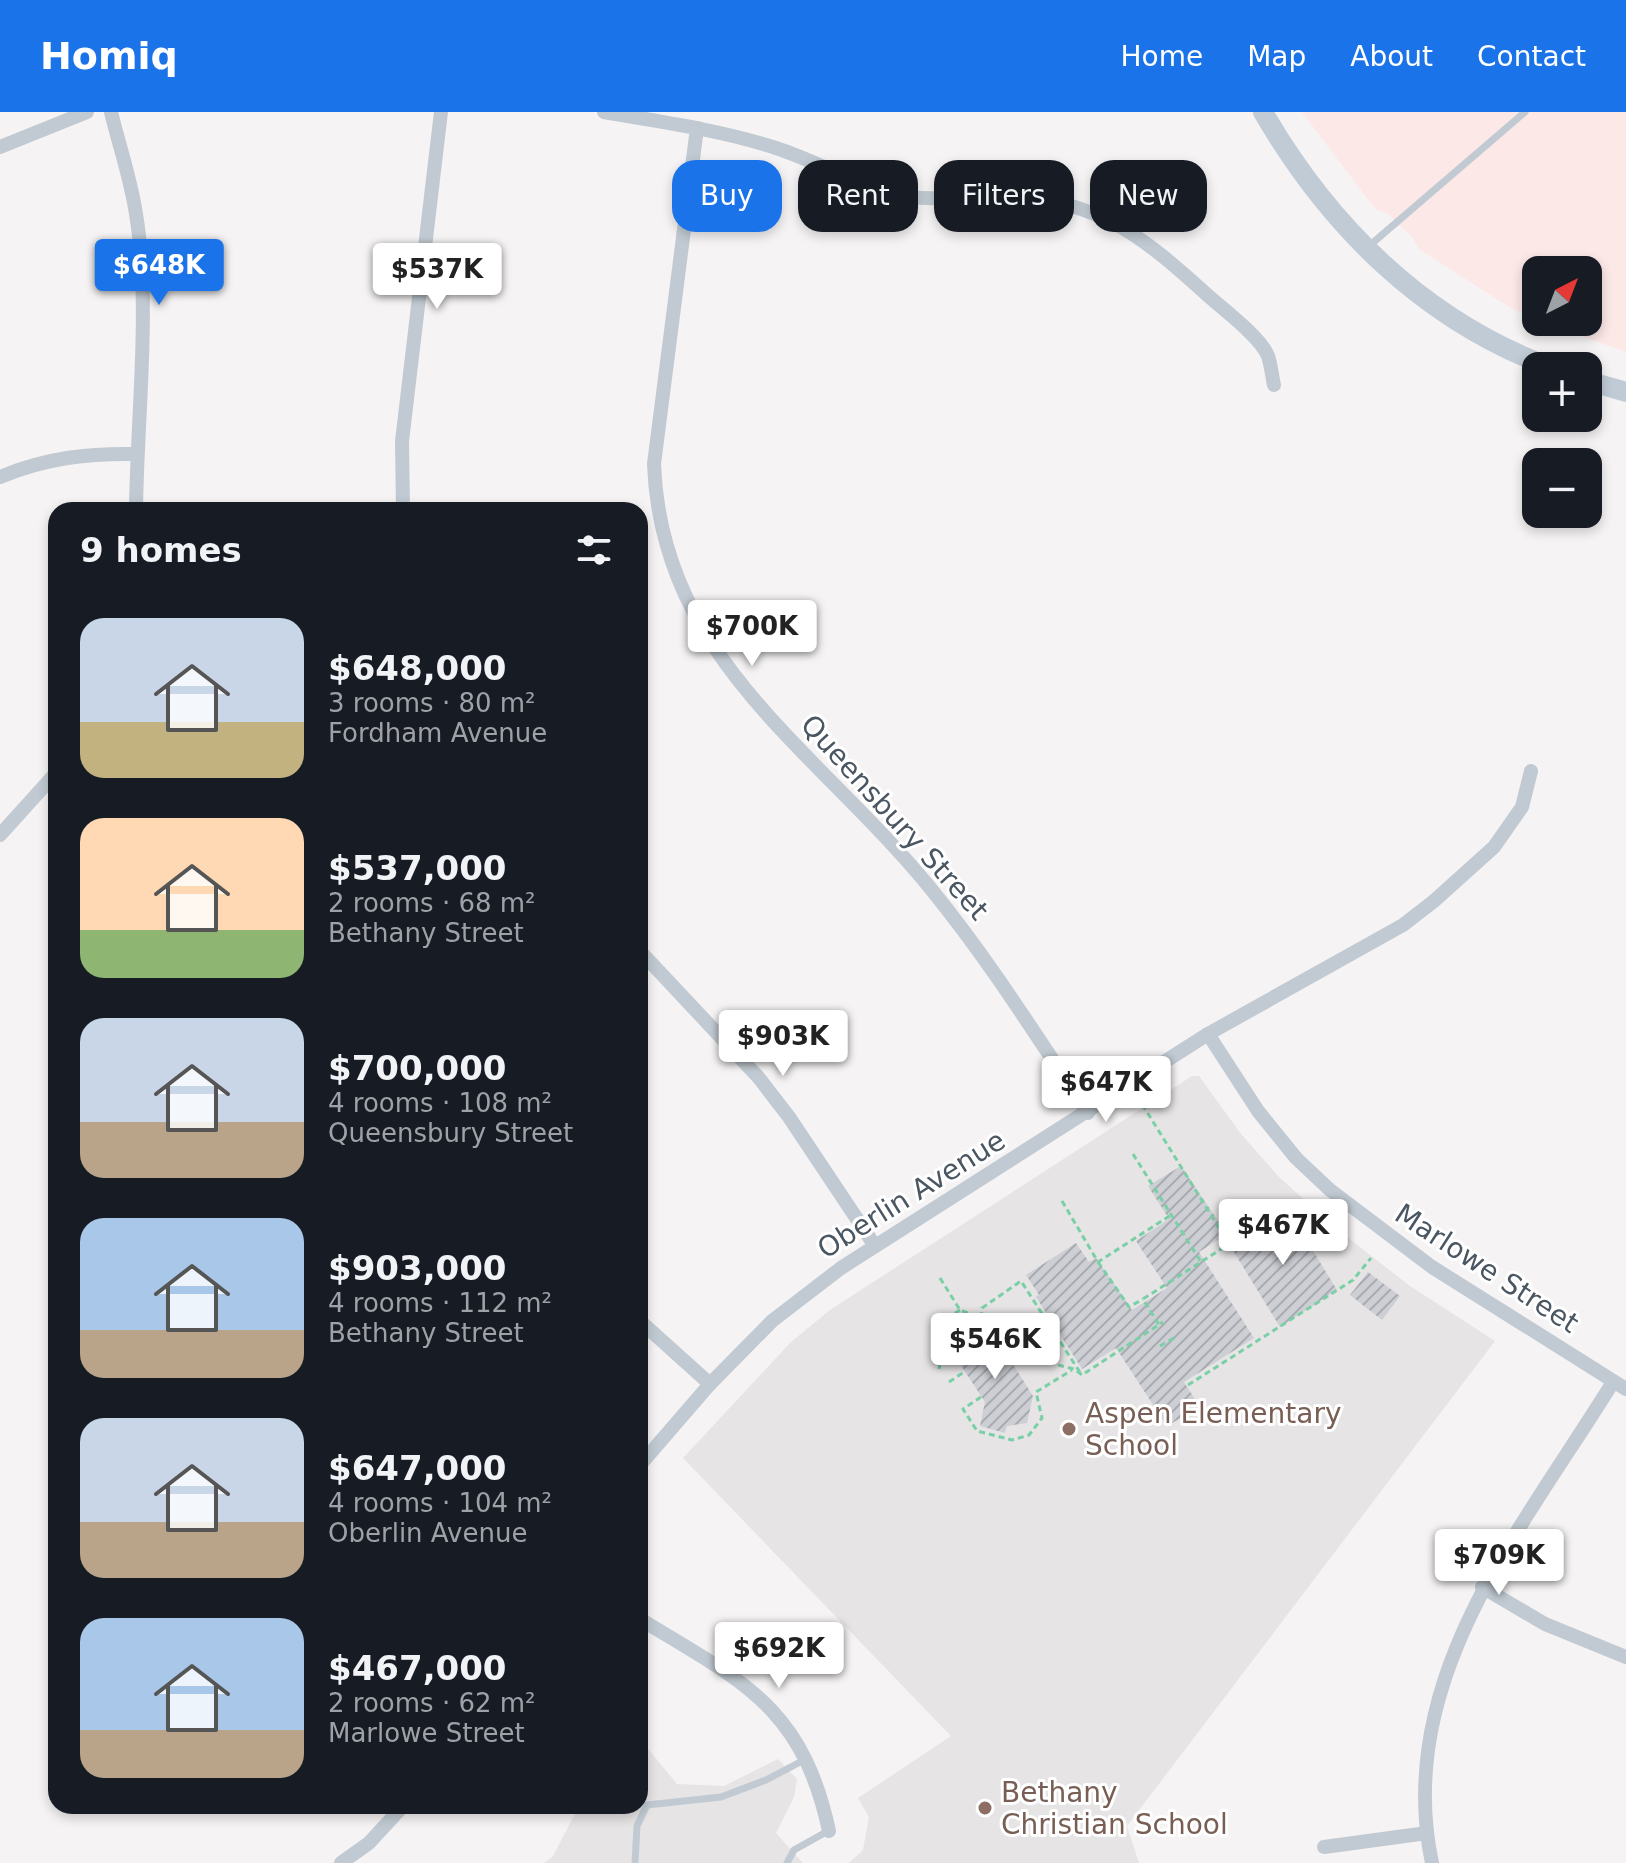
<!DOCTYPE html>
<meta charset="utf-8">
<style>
body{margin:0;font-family:"DejaVu Sans",sans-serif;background:#20242c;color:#f1f3f6;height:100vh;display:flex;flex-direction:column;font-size:30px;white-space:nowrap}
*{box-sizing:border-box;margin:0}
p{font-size:26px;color:#9ea1a6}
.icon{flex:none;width:44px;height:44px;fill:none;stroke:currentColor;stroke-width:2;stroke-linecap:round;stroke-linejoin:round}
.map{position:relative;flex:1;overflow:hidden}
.side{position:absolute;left:48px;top:390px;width:600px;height:1312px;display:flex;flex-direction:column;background:#171b24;border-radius:24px;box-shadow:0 4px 12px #0003}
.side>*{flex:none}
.top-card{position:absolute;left:672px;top:48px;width:760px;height:72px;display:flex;gap:16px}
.needle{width:52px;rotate:42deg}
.controls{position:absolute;left:1522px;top:144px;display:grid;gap:16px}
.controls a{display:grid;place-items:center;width:80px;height:80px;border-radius:16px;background:#171b24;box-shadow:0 4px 12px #0003;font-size:40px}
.price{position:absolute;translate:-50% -68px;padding:0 18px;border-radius:8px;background:#fff;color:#222;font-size:26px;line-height:52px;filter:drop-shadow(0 2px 4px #0008)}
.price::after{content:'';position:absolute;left:50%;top:48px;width:24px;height:18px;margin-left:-12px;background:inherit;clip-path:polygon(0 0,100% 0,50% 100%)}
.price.current{background:#1a73e8;color:#fff}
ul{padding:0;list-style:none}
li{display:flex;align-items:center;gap:24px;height:200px;padding:0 32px}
li span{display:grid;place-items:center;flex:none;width:224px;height:160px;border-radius:24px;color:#555}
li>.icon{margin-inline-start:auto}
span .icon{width:96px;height:96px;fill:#fffc;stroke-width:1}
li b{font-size:34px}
h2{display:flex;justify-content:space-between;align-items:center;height:96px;padding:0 32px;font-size:34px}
.chip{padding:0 28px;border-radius:24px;background:#171b24;box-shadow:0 4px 12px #0003;font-size:28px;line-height:72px}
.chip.current{background:#1a73e8;color:#fff}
header{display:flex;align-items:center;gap:48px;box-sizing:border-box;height:112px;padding:0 40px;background:#1a73e8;color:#fff}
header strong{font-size:38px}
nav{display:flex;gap:44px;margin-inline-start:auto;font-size:28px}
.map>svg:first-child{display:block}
.education{fill:#e6e4e5}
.medical{fill:#fce8e6}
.building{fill:url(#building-hatch)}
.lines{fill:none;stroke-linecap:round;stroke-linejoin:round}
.path{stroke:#7ad0a6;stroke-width:3;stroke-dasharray:6 4;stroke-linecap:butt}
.lane{stroke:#c1cad2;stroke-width:7}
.street{stroke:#c1cad2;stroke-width:14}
.secondary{stroke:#c1cbd6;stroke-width:20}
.education-dot{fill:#8d6e63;stroke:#fff;stroke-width:3}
.labels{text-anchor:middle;stroke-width:6;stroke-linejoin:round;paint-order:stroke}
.street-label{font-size:28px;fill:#4a5661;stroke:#fff}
.education-label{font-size:28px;fill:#785e54;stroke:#fff;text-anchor:start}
</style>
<header>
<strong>Homiq</strong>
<nav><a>Home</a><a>Map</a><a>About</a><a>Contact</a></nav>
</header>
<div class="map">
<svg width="1626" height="1751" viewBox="0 0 1626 1751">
<defs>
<pattern id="building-hatch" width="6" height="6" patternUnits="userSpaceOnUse" patternTransform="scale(2)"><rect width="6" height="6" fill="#cdcfd5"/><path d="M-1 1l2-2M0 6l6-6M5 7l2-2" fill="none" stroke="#a8abb0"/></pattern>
</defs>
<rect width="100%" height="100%" fill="#f5f3f3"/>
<!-- education -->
<g class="education">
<polygon points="1192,964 1199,964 1241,1022 1279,1065 1338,1118 1410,1174 1495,1229 1127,1714 1139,1751 849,1751 863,1738 869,1705 858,1686 951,1624 683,1346 791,1230 830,1198"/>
<polygon points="640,1627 677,1672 724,1674 778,1647 797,1667 794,1685 776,1721 803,1751 544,1751 553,1744 579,1694 640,1694"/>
</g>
<!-- medical -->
<polygon class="medical" points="1302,0 1626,0 1626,240 1544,210 1588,210 1588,158 1536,158 1536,206 1511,196 1419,137 1413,126 1387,101 1376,98"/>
<!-- building -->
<g class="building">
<polygon points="1181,1054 1227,1122 1199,1140 1254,1226 1184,1270 1200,1295 1167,1314 1116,1236 1082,1257 1036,1185 1039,1183 1026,1163 1076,1131 1089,1150 1096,1146 1132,1198 1167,1176 1136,1129 1169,1107 1148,1074"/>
<polygon points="1286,1095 1337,1178 1280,1215 1229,1132"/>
<polygon points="1368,1160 1400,1184 1382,1208 1350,1183"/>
<polygon points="964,1216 994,1222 1033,1284 1027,1311 1007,1314 1005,1321 980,1314 985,1290 956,1246"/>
</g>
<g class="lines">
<!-- path -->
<g class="path">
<polyline points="1137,984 1229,1132 1143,1187 1159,1213"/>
<polyline points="1133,1042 1201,1150"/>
<polyline points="1062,1089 1098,1150 1171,1103"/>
<polyline points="1098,1150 1129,1195 1143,1187"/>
<polyline points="940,1166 960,1198 993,1210 1017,1247 1022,1244 1074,1257 1082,1263 1163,1210"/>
<polyline points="981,1206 982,1196 1021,1169 1081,1262"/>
<polyline points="1160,1234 1174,1226"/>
<polyline points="1022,1244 1054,1220"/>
<polyline points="939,1257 949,1205 960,1198"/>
<polyline points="949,1270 964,1260"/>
<polyline points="1188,1273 1353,1168 1371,1146"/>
<polyline points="981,1285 963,1297 977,1319 1012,1328 1029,1323 1042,1306 1036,1280 1072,1258"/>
</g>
<!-- lane -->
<g class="lane">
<polyline points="1369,134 1525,0"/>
<polyline points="635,1751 637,1714 647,1693 721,1685 766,1668 804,1648"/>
<polyline points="787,1751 794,1738 828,1719"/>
</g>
<!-- street -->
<g class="street">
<path d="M111,0C119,33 131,68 136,102C151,194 137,304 136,398"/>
<path d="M604,0C662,10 720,18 776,36C816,49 853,71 894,82C932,91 970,83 1009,84C1097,88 1141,123 1204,180C1220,195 1260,224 1268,244C1271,253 1272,264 1274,273"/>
<path d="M697,16L654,352C661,548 819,639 931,777C989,848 1037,925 1088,1001"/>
<polyline points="0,35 87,0"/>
<path d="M0,365C45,346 89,341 137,342"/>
<polyline points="403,398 402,329 441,0"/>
<polyline points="0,723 56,661"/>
<polyline points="640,839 759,966 789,1005 875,1134"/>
<polyline points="1208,922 1258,999 1296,1046 1330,1078 1432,1155 1626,1277"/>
<polyline points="640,1209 710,1272"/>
<polyline points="640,1353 710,1272 772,1209 841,1156 1208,922 1403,813 1434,789 1494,735 1522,695 1531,659"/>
<polyline points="1482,1475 1545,1512 1626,1545"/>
<path d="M640,1507C741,1569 802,1593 829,1719"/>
<polyline points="1324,1735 1427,1721"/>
<polyline points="341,1751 369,1731 403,1694"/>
<path d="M1432,1751C1393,1567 1523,1416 1613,1270"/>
</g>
<!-- secondary -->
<g class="secondary">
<path d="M1263,0C1329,114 1423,207 1547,254"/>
<polyline points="1588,269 1626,280"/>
</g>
</g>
<!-- markers -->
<g class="education-dot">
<circle cx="1069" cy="1317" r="8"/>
<circle cx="985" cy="1696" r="8"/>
</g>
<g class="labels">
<!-- street labels -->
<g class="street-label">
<text transform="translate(895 705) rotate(48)" y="10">Queensbury Street</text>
<text transform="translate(911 1082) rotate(-32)" y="10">Oberlin Avenue</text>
<text transform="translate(1487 1156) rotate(33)" y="10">Marlowe Street</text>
</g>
<!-- education labels -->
<g class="education-label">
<text x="1085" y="1311">Aspen Elementary<tspan x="1085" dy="32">School</tspan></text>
<text x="1001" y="1690">Bethany<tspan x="1001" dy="32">Christian School</tspan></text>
</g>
</g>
</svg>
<div class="controls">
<a><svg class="needle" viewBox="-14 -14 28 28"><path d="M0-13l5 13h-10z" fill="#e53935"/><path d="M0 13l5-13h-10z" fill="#9ea1a6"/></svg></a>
<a>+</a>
<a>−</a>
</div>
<b class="price current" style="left:159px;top:195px">$648K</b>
<b class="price" style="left:437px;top:199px">$537K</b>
<b class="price" style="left:752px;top:556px">$700K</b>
<b class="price" style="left:783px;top:966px">$903K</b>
<b class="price" style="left:1106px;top:1012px">$647K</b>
<b class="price" style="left:1283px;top:1155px">$467K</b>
<b class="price" style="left:995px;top:1269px">$546K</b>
<b class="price" style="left:1499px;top:1485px">$709K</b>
<b class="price" style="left:779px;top:1578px">$692K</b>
<div class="top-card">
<a class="chip current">Buy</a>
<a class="chip">Rent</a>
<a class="chip">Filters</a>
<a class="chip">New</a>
</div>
<section class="side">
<h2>9 homes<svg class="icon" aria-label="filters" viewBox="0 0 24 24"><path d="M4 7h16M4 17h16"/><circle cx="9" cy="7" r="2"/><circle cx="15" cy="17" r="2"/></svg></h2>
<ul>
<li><span style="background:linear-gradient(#c9d6e8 65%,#c2b280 0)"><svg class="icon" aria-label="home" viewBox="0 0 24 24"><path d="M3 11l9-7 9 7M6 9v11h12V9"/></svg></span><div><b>$648,000</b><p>3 rooms · 80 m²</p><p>Fordham Avenue</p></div></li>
<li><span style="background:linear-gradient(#ffd9b3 70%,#8fb573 0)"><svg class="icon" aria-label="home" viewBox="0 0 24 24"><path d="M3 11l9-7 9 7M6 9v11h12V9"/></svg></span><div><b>$537,000</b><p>2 rooms · 68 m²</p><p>Bethany Street</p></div></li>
<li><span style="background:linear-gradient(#c9d6e8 65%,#b9a48a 0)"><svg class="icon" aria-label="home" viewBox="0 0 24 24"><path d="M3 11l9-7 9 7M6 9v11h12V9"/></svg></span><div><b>$700,000</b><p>4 rooms · 108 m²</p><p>Queensbury Street</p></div></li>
<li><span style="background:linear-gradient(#a9c7e8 70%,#b9a48a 0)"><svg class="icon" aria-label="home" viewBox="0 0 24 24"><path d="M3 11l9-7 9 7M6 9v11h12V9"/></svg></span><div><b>$903,000</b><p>4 rooms · 112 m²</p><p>Bethany Street</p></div></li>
<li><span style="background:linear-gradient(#c9d6e8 65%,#b9a48a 0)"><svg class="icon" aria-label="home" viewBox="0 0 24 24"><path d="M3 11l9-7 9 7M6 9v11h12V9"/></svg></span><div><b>$647,000</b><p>4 rooms · 104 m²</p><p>Oberlin Avenue</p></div></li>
<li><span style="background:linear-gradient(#a9c7e8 70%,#b9a48a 0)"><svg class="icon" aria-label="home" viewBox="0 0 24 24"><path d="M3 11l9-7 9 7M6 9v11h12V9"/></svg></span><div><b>$467,000</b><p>2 rooms · 62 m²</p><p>Marlowe Street</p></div></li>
</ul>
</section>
</div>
